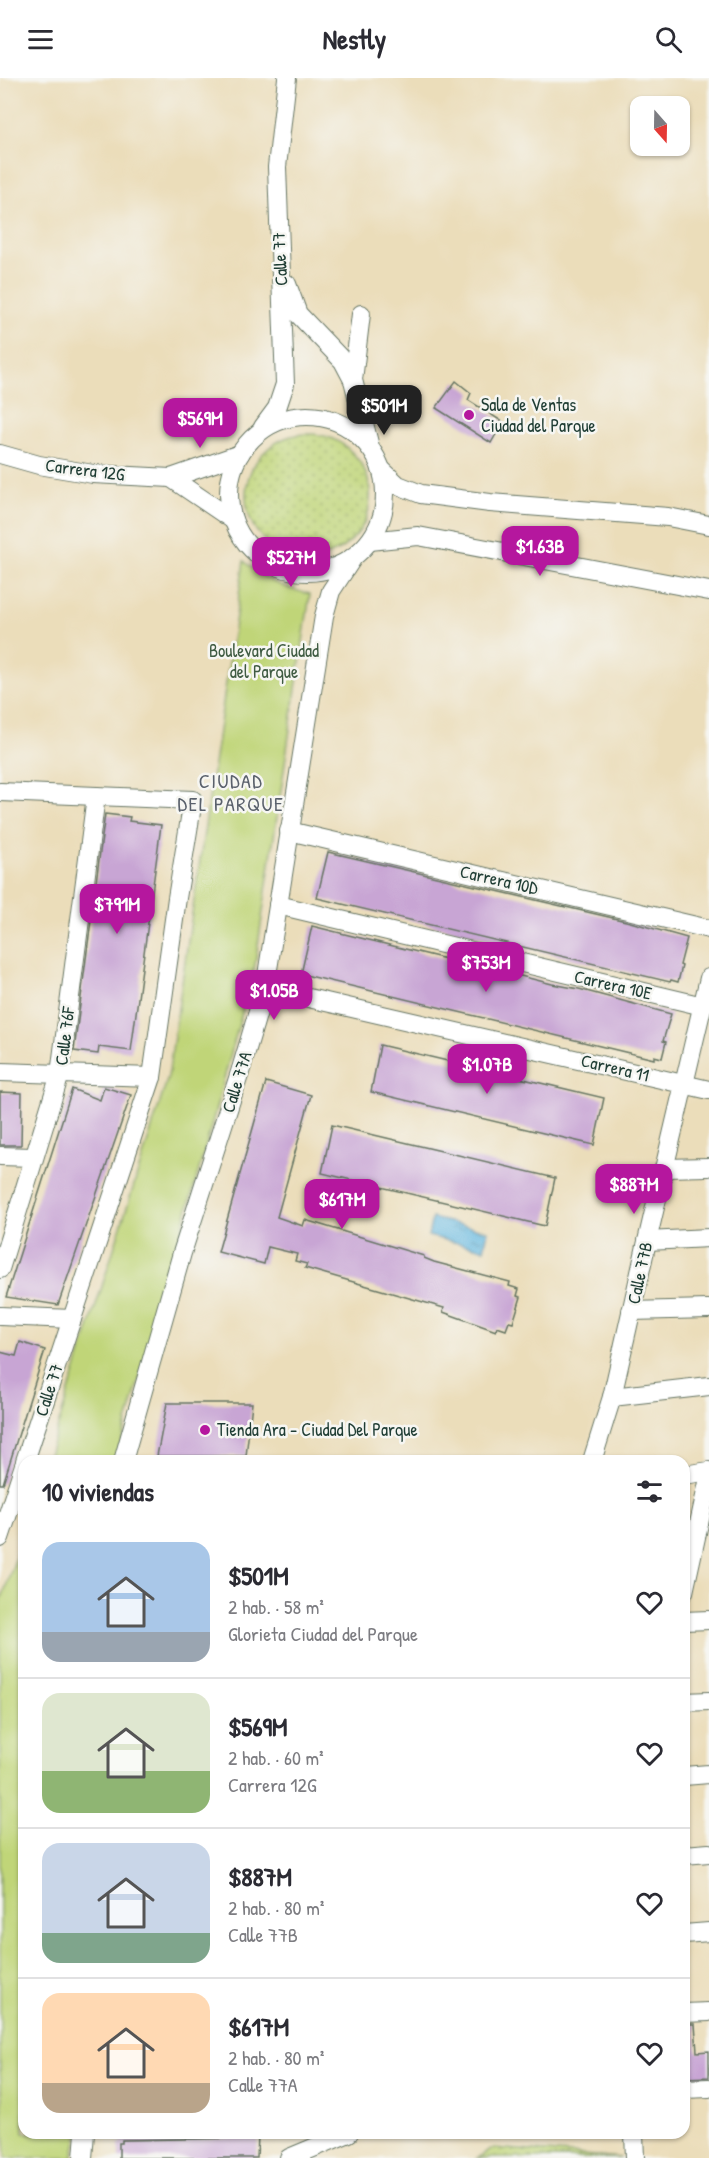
<!DOCTYPE html>
<html lang="es">
<meta charset="utf-8">
<style>
body{margin:0;font-family:"Patrick Hand",sans-serif;background:#f7f7f7;color:#2b2b33;height:100vh;display:flex;flex-direction:column;font-size:22px;white-space:nowrap}
*{box-sizing:border-box;margin:0}
p{font-size:20px;color:#7c7c81}
.icon{flex:none;width:33px;height:33px;fill:none;stroke:currentColor;stroke-width:2;stroke-linecap:round;stroke-linejoin:round}
.map{position:relative;flex:1;overflow:hidden}
.side{position:absolute;left:18px;top:1377px;width:672px;height:684px;display:flex;flex-direction:column;background:#fff;border-radius:18px;box-shadow:0 2px 4px #0004}
.side>*{flex:none}
.needle{width:39px;rotate:160deg}
.buttons{position:absolute;left:630px;top:18px;display:grid;gap:12px}
.buttons a{display:grid;place-items:center;width:60px;height:60px;border-radius:12px;background:#fff;box-shadow:0 2px 4px #0004;font-size:30px}
.price{position:absolute;translate:-50% -51px;padding:0 14px;border-radius:12px;background:#b5179e;color:#fff;font-size:20px;line-height:39px;filter:drop-shadow(0 2px 3px #0008)}
.price::after{content:'';position:absolute;left:50%;top:36px;width:18px;height:14px;margin-left:-9px;background:inherit;clip-path:polygon(0 0,100% 0,50% 100%)}
.price.current{background:#222;color:#fff}
ul{padding:0;list-style:none}
li{display:flex;align-items:center;gap:18px;height:150px;padding:0 24px}
li+li{border-top:2px solid #e1e1e2}
li span{display:grid;place-items:center;flex:none;width:168px;height:120px;border-radius:18px;color:#555}
li>.icon{margin-inline-start:auto}
span .icon{width:72px;height:72px;fill:#fffc;stroke-width:1}
li b{font-size:26px}
h2{display:flex;justify-content:space-between;align-items:center;height:72px;padding:0 24px;font-size:26px}
header{display:flex;justify-content:space-between;align-items:center;height:78px;padding:0 24px;background:#fff;font-size:27px;font-weight:800}
.map>svg:first-child{display:block}
.grass{fill:url(#grass-dots);stroke:#708956;stroke-width:1.5}
.park{fill:#c0d578;stroke:#708956;stroke-width:1.5}
.water{fill:url(#water-ripples);stroke:#417a8a;stroke-width:1.5}
.building{fill:#c8a5d4}
.lines{fill:none;stroke-linecap:round;stroke-linejoin:round}
.minor-casing{stroke:#667563;stroke-width:20}
.minor{stroke:#fff;stroke-width:18}
.poi-dot{fill:#b5179e;stroke:#f6f6f2;stroke-width:2}
.labels{text-anchor:middle;stroke-width:5;stroke-linejoin:round;paint-order:stroke}
.street-label{font-size:18px;fill:#1f3d34;stroke:#f6f6f2}
.poi-label{font-size:18px;fill:#1f3d34;stroke:#f6f6f2;text-anchor:start}
.park-label{font-size:18px;fill:#3f5b42;stroke:#f6f6f2}
.neighbourhood-label{font-size:20px;letter-spacing:1.5px;fill:#5a616c;stroke:#f6f6f2}
</style>
<header><svg class="icon" aria-label="menu" viewBox="0 0 24 24"><path d="M4 6h16M4 12h16M4 18h16"/></svg>Nestly<svg class="icon" aria-label="search" viewBox="0 0 24 24"><circle cx="10" cy="10" r="6"/><path d="M15 15l6 6"/></svg></header>
<div class="map">
<svg width="709" height="2080" viewBox="0 0 709 2080">
<defs>
<pattern id="grass-dots" width="8" height="8" patternUnits="userSpaceOnUse" patternTransform="scale(1.5)"><rect width="8" height="8" fill="#c0d578"/><path d="M2 2h.1M6 6h.1" fill="none" stroke="#9bae63" stroke-width="1.8" stroke-linecap="round"/></pattern>
<pattern id="water-ripples" width="26" height="14" patternUnits="userSpaceOnUse" patternTransform="scale(1.5)"><rect width="26" height="14" fill="#63b7df"/><path d="M2 4q2-2 4 0t4 0M15 11q2-2 4 0t4 0" fill="none" stroke="#5196b6"/></pattern>
</defs>
<rect width="100%" height="100%" fill="#f6f6f2"/>
<filter id="ink" filterUnits="userSpaceOnUse"><feTurbulence type="fractalNoise" baseFrequency=".0167" numOctaves="2"/><feDisplacementMap in="SourceGraphic" scale="12" xChannelSelector="R" yChannelSelector="G"/><feConvolveMatrix kernelMatrix="1 2 1 2 8 2 1 2 1" color-interpolation-filters="sRGB"/></filter>
<filter id="wash" filterUnits="userSpaceOnUse"><feTurbulence type="fractalNoise" baseFrequency=".008" numOctaves="4" result="noise"/><feDisplacementMap in="SourceGraphic" scale="24" xChannelSelector="R" yChannelSelector="G"/><feGaussianBlur stdDeviation="1.35" result="paint"/><feColorMatrix in="noise" values="0 0 0 0 0 0 0 0 0 0 0 0 0 0 0 0 0 1.4 0 .05"/><feComposite in="paint" operator="in"/></filter>
<g filter="url(#wash)">
<rect width="100%" height="100%" fill="#ebddba"/>
<!-- grass -->
<g class="grass">
<circle cx="308" cy="418" r="62"/>
<polygon points="494,2070 621,2080 477,2080"/>
</g>
<!-- park -->
<g class="park">
<path d="M244,483C265,502 282,510 310,516L255,887L208,1060L116,1383H47L168,999Z"/>
<polygon points="24,1455 24,2055 79,2055 73,2080 6,2080 0,1994 0,1526"/>
</g>
<!-- water -->
<polygon class="water" points="432,1140 488,1153 484,1171 428,1158"/>
<g id="blocks">
<!-- building -->
<g class="building">
<polygon points="456,303 471,315 468,322 503,344 491,365 436,330"/>
<polygon points="105,736 130,739 129,743 161,747 131,973 99,969 98,976 74,973"/>
<polygon points="328,774 630,844 687,860 680,887 682,888 678,904 671,902 670,904 317,820"/>
<polygon points="312,848 446,881 446,879 552,906 579,911 671,936 663,963 666,964 662,980 654,978 654,981 301,896"/>
<polygon points="380,967 604,1020 594,1067 371,1014"/>
<polygon points="266,1004 311,1017 277,1139 303,1148 305,1142 424,1178 424,1180 434,1184 510,1204 509,1208 519,1211 517,1218 521,1219 513,1245 509,1244 506,1252 497,1249 496,1253 443,1234 444,1230 305,1190 307,1186 295,1183 297,1176 268,1169 264,1186 218,1174"/>
<polygon points="104,1009 131,1017 58,1227 6,1219 72,1011 100,1022"/>
<polygon points="0,1014 22,1015 21,1067 0,1067"/>
<polygon points="332,1047 555,1100 545,1148 322,1095"/>
<polygon points="20,1264 45,1272 3,1406 0,1406 0,1274 16,1278"/>
<polygon points="167,1325 252,1325 246,1378 157,1378"/>
<polygon points="684,1946 695,1946 697,1974 709,1973 709,1999 684,2000"/>
<polygon points="243,2056 258,2057 257,2080 119,2080 119,2065 122,2065 122,2062 243,2060"/>
</g>
</g>
</g>
<g filter="url(#ink)">
<use href="#blocks" fill-opacity="0" stroke="#667563" stroke-width="1.5"/>
<g class="lines">
<defs>
<g id="minor">
<polyline points="287,206 298,236 343,283 353,302"/>
<polyline points="361,236 353,302 370,369"/>
<circle cx="307" cy="416" r="78"/>
<polyline points="263,349 277,330 285,306 277,89 287,0"/>
<polyline points="0,376 39,387 93,396 171,400 240,376"/>
<polyline points="381,391 398,407 421,416 490,425 668,439 709,447"/>
<polyline points="171,400 233,442"/>
<polyline points="370,463 418,458 709,513"/>
<polyline points="0,714 193,722 177,820 152,999 25,1383"/>
<polyline points="289,753 709,851"/>
<polyline points="278,827 703,928"/>
<polyline points="265,910 709,1012"/>
<polyline points="0,994 152,999"/>
<polyline points="0,1078 33,1079"/>
<polyline points="664,1090 709,1089"/>
<polyline points="647,1163 709,1160"/>
<polyline points="0,1191 60,996 96,718"/>
<polyline points="631,1233 709,1231"/>
<polyline points="0,1238 72,1241"/>
<polyline points="612,1319 709,1308"/>
<polyline points="123,1383 182,1175 241,991 265,910 324,538 331,513 352,481"/>
<polyline points="592,1383 612,1319 648,1159 709,900"/>
<polyline points="684,1397 709,1393"/>
<polyline points="0,1460 24,1387"/>
<polyline points="684,1514 709,1400"/>
<polyline points="684,1543 709,1542"/>
<polyline points="684,1624 709,1623"/>
<polyline points="684,1698 709,1696"/>
<polyline points="684,1777 709,1775"/>
<polyline points="684,1856 709,1854"/>
<polyline points="684,1935 709,1934"/>
<polyline points="684,2011 709,2010"/>
<polyline points="634,2055 635,2080"/>
<polyline points="83,2080 85,2055"/>
<polyline points="289,2080 349,2055"/>
</g>
</defs>
<!-- minor casing -->
<use href="#minor" class="minor-casing"/>
<!-- minor -->
<use href="#minor" class="minor"/>
</g>
</g>
<!-- markers -->
<g class="poi-dot">
<circle cx="469" cy="337" r="6"/>
<circle cx="205" cy="1352" r="6"/>
</g>
<g class="labels">
<!-- street labels -->
<g class="street-label">
<text transform="translate(280 181) rotate(-93)" y="6">Calle 77</text>
<text transform="translate(85 392) rotate(7)" y="6">Carrera 12G</text>
<text transform="translate(499 802) rotate(13)" y="6">Carrera 10D</text>
<text transform="translate(613 907) rotate(13)" y="6">Carrera 10E</text>
<text transform="translate(65 958) rotate(-83)" y="6">Calle 76F</text>
<text transform="translate(615 990) rotate(13)" y="6">Carrera 11</text>
<text transform="translate(237 1004) rotate(-73)" y="6">Calle 77A</text>
<text transform="translate(640 1195) rotate(-78)" y="6">Calle 77B</text>
<text transform="translate(49 1312) rotate(-72)" y="6">Calle 77</text>
</g>
<!-- poi labels -->
<g class="poi-label">
<text x="481" y="333">Sala de Ventas<tspan x="481" dy="21">Ciudad del Parque</tspan></text>
<text x="217" y="1358">Tienda Ara - Ciudad Del Parque</text>
</g>
<!-- park labels -->
<g class="park-label">
<text x="264" y="579">Boulevard Ciudad<tspan x="264" dy="21">del Parque</tspan></text>
</g>
<!-- neighbourhood labels -->
<g class="neighbourhood-label">
<text x="231" y="710">CIUDAD<tspan x="231" dy="23">DEL PARQUE</tspan></text>
</g>
</g>
</svg>
<div class="buttons">
<a><svg class="needle" viewBox="-14 -14 28 28"><path d="M0-13l5 13h-10z" fill="#e53935"/><path d="M0 13l5-13h-10z" fill="#7c7c81"/></svg></a>
</div>
<b class="price current" style="left:384px;top:358px">$501M</b>
<b class="price" style="left:200px;top:371px">$569M</b>
<b class="price" style="left:540px;top:499px">$1.63B</b>
<b class="price" style="left:291px;top:510px">$527M</b>
<b class="price" style="left:117px;top:857px">$791M</b>
<b class="price" style="left:486px;top:915px">$753M</b>
<b class="price" style="left:274px;top:943px">$1.05B</b>
<b class="price" style="left:487px;top:1017px">$1.07B</b>
<b class="price" style="left:634px;top:1137px">$887M</b>
<b class="price" style="left:342px;top:1152px">$617M</b>
<section class="side">
<h2>10 viviendas<svg class="icon" aria-label="filters" viewBox="0 0 24 24"><path d="M4 7h16M4 17h16"/><circle cx="9" cy="7" r="2"/><circle cx="15" cy="17" r="2"/></svg></h2>
<ul>
<li><span style="background:linear-gradient(#a9c7e8 75%,#9aa5b1 0)"><svg class="icon" aria-label="home" viewBox="0 0 24 24"><path d="M3 11l9-7 9 7M6 9v11h12V9"/></svg></span><div><b>$501M</b><p>2 hab. · 58 m²</p><p>Glorieta Ciudad del Parque</p></div><svg class="icon" aria-label="heart" viewBox="0 0 24 24"><path d="M12 20l-8-8c-3-5 5-10 8-4 3-6 11-1 8 4z"/></svg></li>
<li><span style="background:linear-gradient(#dfe7d0 65%,#8fb573 0)"><svg class="icon" aria-label="home" viewBox="0 0 24 24"><path d="M3 11l9-7 9 7M6 9v11h12V9"/></svg></span><div><b>$569M</b><p>2 hab. · 60 m²</p><p>Carrera 12G</p></div><svg class="icon" aria-label="heart" viewBox="0 0 24 24"><path d="M12 20l-8-8c-3-5 5-10 8-4 3-6 11-1 8 4z"/></svg></li>
<li><span style="background:linear-gradient(#c9d6e8 75%,#7fa58c 0)"><svg class="icon" aria-label="home" viewBox="0 0 24 24"><path d="M3 11l9-7 9 7M6 9v11h12V9"/></svg></span><div><b>$887M</b><p>2 hab. · 80 m²</p><p>Calle 77B</p></div><svg class="icon" aria-label="heart" viewBox="0 0 24 24"><path d="M12 20l-8-8c-3-5 5-10 8-4 3-6 11-1 8 4z"/></svg></li>
<li><span style="background:linear-gradient(#ffd9b3 75%,#b9a48a 0)"><svg class="icon" aria-label="home" viewBox="0 0 24 24"><path d="M3 11l9-7 9 7M6 9v11h12V9"/></svg></span><div><b>$617M</b><p>2 hab. · 80 m²</p><p>Calle 77A</p></div><svg class="icon" aria-label="heart" viewBox="0 0 24 24"><path d="M12 20l-8-8c-3-5 5-10 8-4 3-6 11-1 8 4z"/></svg></li>
</ul>
</section>
</div>
